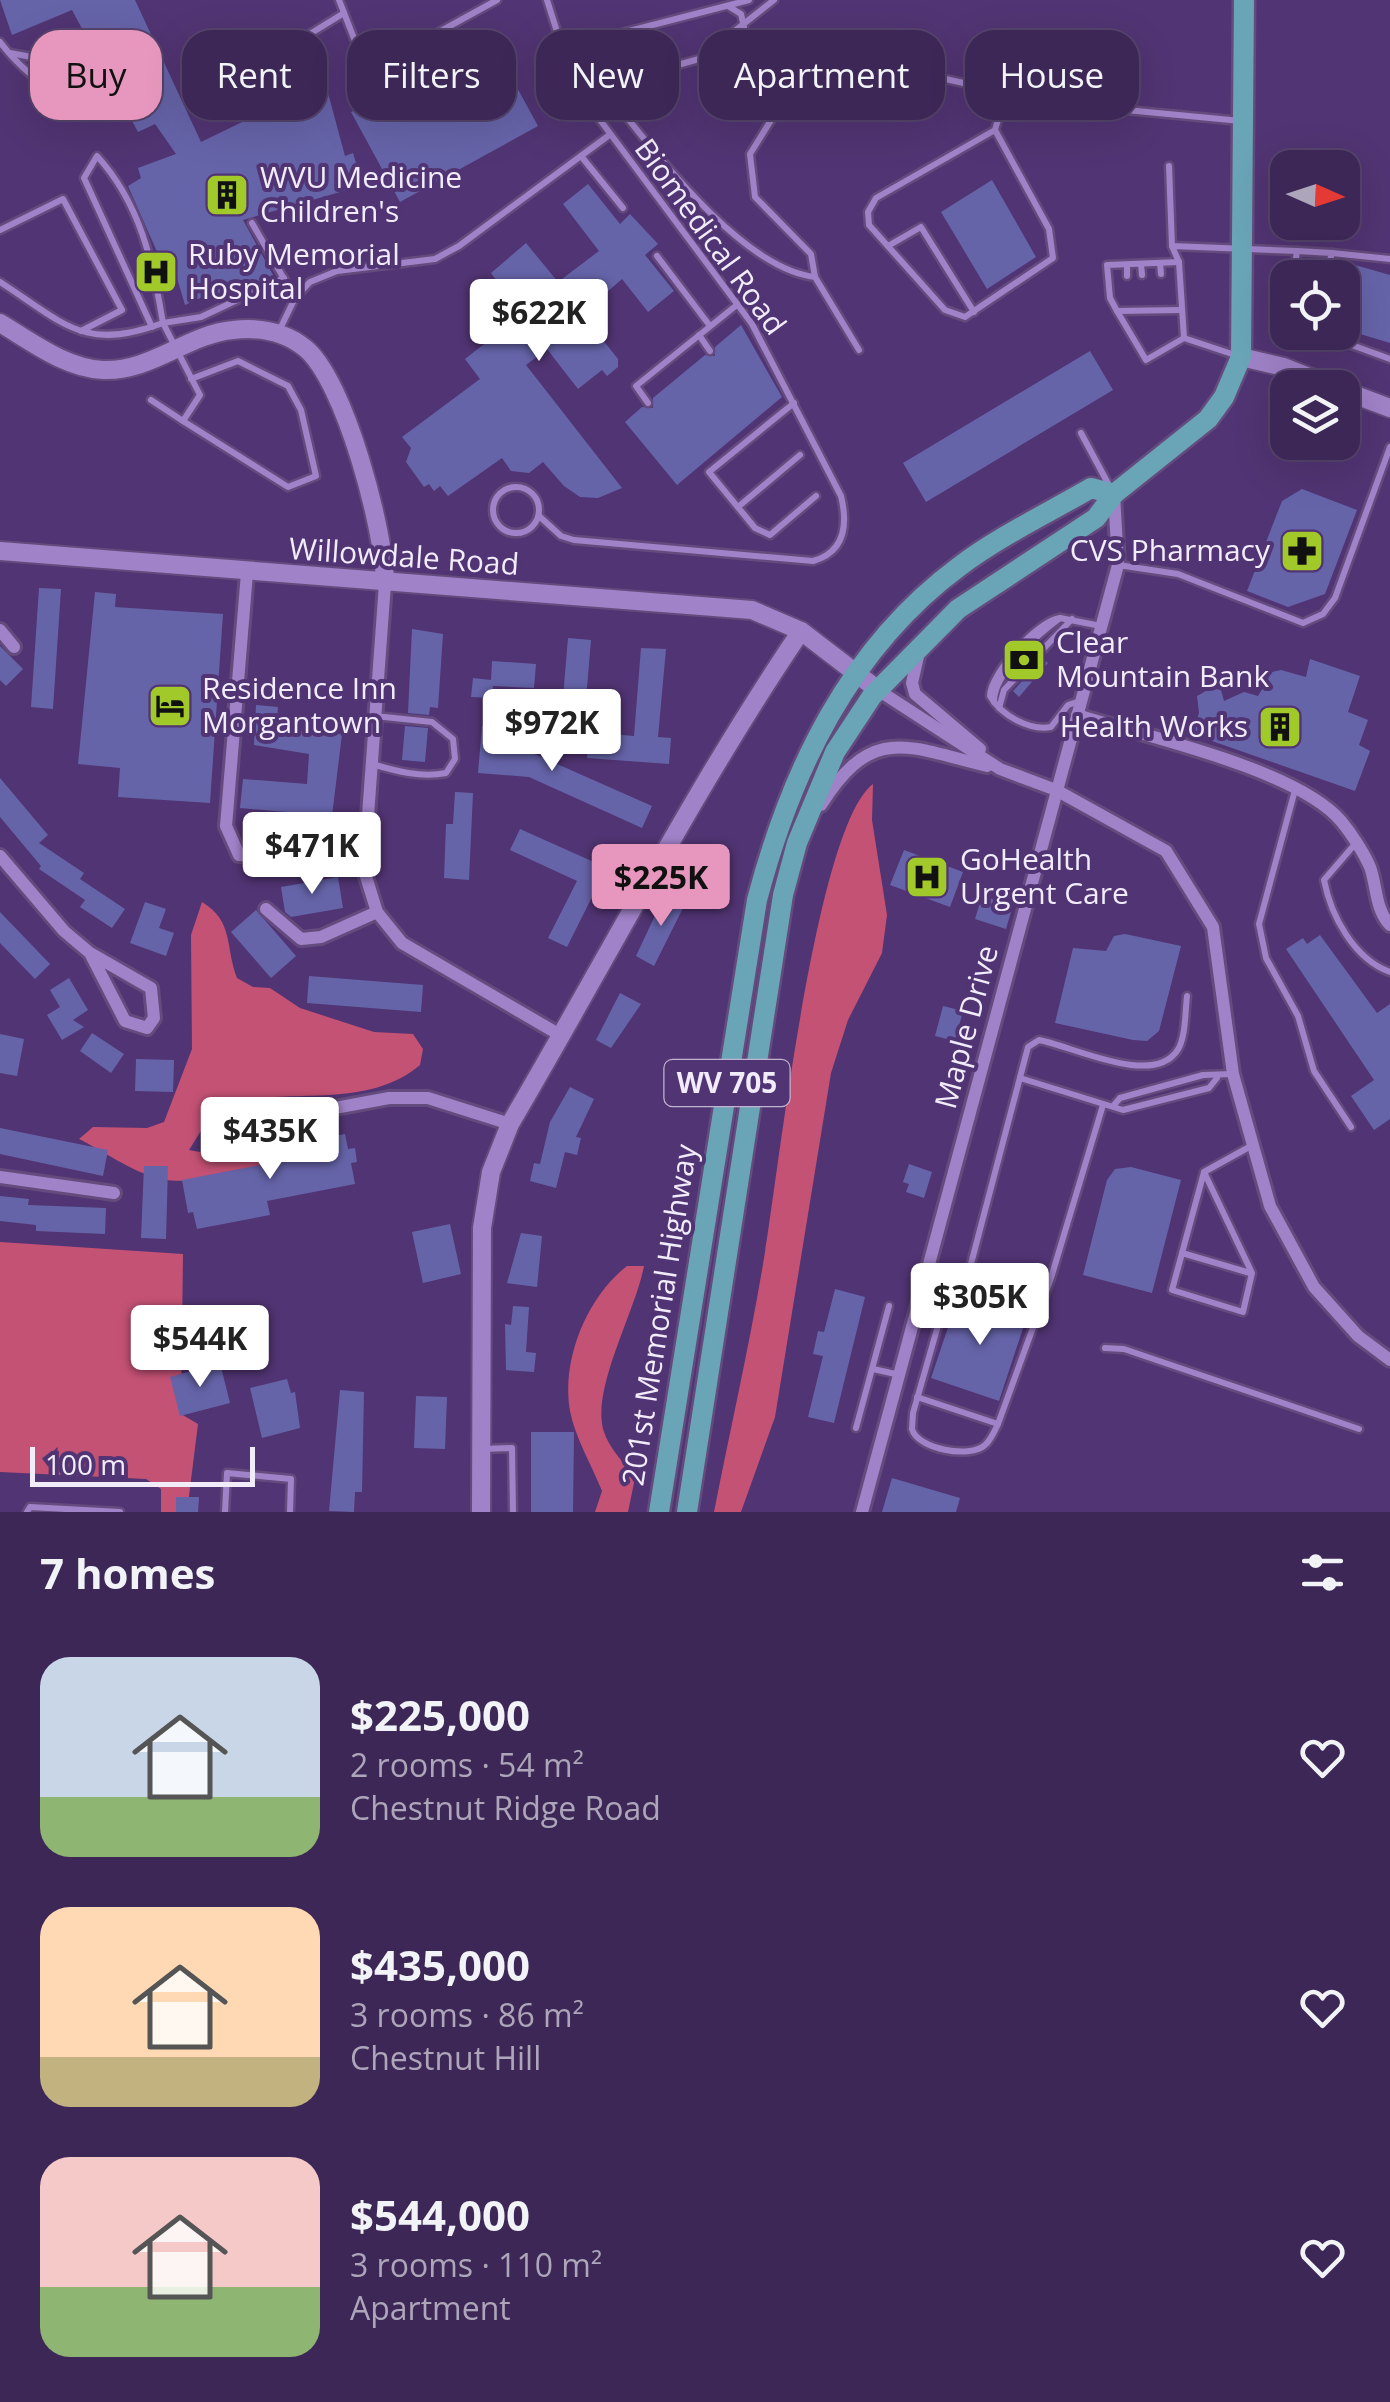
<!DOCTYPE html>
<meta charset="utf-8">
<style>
body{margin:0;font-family:"Open Sans",sans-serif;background:#483360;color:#f1f3f6;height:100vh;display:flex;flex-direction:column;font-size:38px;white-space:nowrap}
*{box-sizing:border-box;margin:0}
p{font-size:32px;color:#ada5b9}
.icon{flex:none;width:55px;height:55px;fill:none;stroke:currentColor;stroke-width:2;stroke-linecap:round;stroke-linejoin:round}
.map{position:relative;height:1512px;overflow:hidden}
.sheet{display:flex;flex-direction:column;background:#3d2756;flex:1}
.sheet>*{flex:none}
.hud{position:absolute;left:30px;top:30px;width:1330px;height:90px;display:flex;gap:20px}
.needle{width:65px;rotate:93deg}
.controls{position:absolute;left:1270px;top:150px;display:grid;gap:20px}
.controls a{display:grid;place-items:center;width:90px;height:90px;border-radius:20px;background:#3d2756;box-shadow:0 10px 40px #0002,0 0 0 2px #56446c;font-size:50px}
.scale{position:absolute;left:30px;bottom:25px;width:225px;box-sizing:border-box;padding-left:10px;border:5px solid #f1ebfa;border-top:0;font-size:28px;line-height:35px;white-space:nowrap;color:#f1ebfa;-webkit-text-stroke:8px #513473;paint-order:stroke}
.price{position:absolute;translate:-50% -85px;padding:0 22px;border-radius:10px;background:#fff;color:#222;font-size:32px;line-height:65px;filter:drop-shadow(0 2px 5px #0008)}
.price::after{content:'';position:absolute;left:50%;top:60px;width:30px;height:22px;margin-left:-15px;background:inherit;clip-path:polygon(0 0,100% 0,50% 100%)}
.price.on{background:#e797bd;color:#111}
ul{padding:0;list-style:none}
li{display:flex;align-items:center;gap:30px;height:250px;padding:0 40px}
li span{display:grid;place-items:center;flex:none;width:280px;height:200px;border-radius:30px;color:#555}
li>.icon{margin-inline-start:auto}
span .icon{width:120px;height:120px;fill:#fffc;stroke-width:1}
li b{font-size:42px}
h2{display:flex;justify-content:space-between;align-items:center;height:120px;padding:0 40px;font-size:42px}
.tag{padding:0 35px;border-radius:30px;background:#3d2756;box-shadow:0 10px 40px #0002,0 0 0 2px #56446c;font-size:35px;line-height:90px}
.tag.on{background:#e797bd;color:#111}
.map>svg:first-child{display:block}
.forest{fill:#c45275}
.building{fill:#6664a9}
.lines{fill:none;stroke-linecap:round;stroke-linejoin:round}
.lane-casing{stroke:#644b7d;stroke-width:11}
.street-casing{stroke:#644b7d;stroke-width:18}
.secondary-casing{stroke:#644b7d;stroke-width:22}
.primary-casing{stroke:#644b7d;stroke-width:25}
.lane{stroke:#a082c8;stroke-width:6}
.street{stroke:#a082c8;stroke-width:12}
.secondary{stroke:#a082c8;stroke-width:18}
.primary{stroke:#69a4b7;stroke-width:20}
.labels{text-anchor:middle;stroke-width:8;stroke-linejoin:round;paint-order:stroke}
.shield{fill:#513473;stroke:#c1b4d2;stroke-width:2.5}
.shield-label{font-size:28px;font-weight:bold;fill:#f1ebfa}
.poi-label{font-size:30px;fill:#f1ebfa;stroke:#513473;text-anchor:start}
.street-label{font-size:30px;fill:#f1ebfa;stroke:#513473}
</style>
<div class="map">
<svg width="1390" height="1512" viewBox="0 0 1390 1512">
<rect width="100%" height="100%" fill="#513473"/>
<!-- forest -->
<g class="forest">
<path d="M873,784L872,820L887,915L882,953L848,1020L831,1073L775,1417L741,1512H714C731,1425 751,1339 765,1252C779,1168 816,827 873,784Z"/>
<path d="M202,902C234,921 225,947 237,978L253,987L270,988L300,1008L374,1032L413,1034L423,1049L420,1065C363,1113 281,1084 216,1107L189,1150C241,1162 280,1133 331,1130L327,1146C286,1161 199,1190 157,1178C131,1171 103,1151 79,1139L93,1127L147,1128L164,1122L192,1049L191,935Z"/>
<polygon points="0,1242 183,1254 181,1414 198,1424 187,1512 161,1512 161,1489 146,1479 0,1472"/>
<path d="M627,1266H644C635,1313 590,1391 604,1432C609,1448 625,1464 635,1478L628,1512H595L602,1491C592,1466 575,1437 570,1411C561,1360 587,1297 627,1266Z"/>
</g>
<!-- building -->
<g class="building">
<polygon points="0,0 135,0 201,142 273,107 328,93 345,156 353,153 361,180 347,190 243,220 273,275 216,302 209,294 185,305 169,251 158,254 128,186 141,178 138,168 176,154 155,124 138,132 72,10 12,35"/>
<polygon points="489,36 538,126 400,202 351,112"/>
<polygon points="992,180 1036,257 987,289 941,212"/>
<polygon points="588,184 620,224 630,214 658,244 645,255 674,291 648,312 622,279 582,314 618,359 618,367 607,376 602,370 578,389 547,349 526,365 622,488 598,498 580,497 564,486 543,462 529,473 511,471 502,458 448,496 440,486 434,491 429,484 424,487 406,462 411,448 402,437 480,379 465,359 521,315 491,273 526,243 558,282 599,251 563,204"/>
<polygon points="1355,265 1390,275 1390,343 1347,330 1342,321"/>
<polygon points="741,325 782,397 677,485 625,422 642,407 653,408 653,398 705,355 715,356 715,347"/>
<polygon points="1090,351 1113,390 926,502 903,463"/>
<polygon points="1302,489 1357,510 1325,594 1288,607 1247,591 1282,501"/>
<polygon points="39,588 61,589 53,709 31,707"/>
<polygon points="95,592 116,594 115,607 223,614 210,803 118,797 120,768 78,764"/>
<polygon points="412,629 443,634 438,708 430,707 429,715 408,713"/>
<polygon points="568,638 591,640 584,723 561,721"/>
<polygon points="0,646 23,669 6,686 0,680"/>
<polygon points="641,648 666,649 658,737 671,738 669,764 587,758 589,732 634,736"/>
<polygon points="1043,659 1048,663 1019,697 1013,691"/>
<polygon points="1310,659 1360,676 1348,712 1368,720 1359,745 1370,751 1355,791 1192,734 1199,713 1197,696 1211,688 1221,690 1224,701 1244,692 1258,696 1272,672 1281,670 1306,677"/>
<polygon points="492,661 536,664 534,688 493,686 492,698 471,697 473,678 491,680"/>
<polygon points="256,705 278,707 276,729 342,734 332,816 240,808 243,779 307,784 309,754 254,745"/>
<polygon points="405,726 428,728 425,762 402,760"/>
<polygon points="482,726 532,730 530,752 652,806 642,828 529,777 478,773"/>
<polygon points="0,778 48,835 39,843 84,873 80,879 125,909 112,928 80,907 85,900 39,869 41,866 0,817"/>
<polygon points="455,792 473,793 469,880 444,878 446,824 453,824"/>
<polygon points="520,829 623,875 613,897 596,889 567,947 548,938 577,881 510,850"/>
<polygon points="904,850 963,872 950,907 890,885"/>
<polygon points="338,877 343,908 291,917 285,912 281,887"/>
<polygon points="666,892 686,902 654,966 636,956"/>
<polygon points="982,896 1013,905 1006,929 975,919"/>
<polygon points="145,902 166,909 159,928 174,933 166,956 130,943"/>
<polygon points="256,910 296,956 271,978 231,932"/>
<polygon points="0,912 50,964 35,979 0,943"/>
<polygon points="1125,934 1181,946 1159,1031 1147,1041 1133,1040 1055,1023 1073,948 1106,951 1114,936"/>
<polygon points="1320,935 1377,1013 1390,1004 1390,1119 1374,1130 1351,1096 1374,1080 1286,949 1303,938 1307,944"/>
<polygon points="309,976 423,985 421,1012 307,1003"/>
<polygon points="69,978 88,1010 73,1020 84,1027 62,1040 47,1015 60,1007 50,990"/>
<polygon points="620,993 641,1004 611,1048 596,1040"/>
<polygon points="943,1006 963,1011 955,1041 935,1036"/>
<polygon points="92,1033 124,1054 111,1073 80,1051"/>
<polygon points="0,1034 24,1039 17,1076 0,1073"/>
<polygon points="136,1059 174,1060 173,1092 135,1091"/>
<polygon points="570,1087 594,1099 576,1137 581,1138 577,1155 565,1152 556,1188 530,1181 534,1163 540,1164 550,1122"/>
<polygon points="0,1128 108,1150 103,1176 0,1154"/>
<polygon points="345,1134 348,1149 355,1148 357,1162 351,1163 355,1184 267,1201 270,1215 197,1229 193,1212 188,1213 182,1180 276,1162 273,1148"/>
<polygon points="909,1164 932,1172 924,1198 906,1192 909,1184 903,1182"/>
<polygon points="144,1166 168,1166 166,1239 141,1238"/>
<polygon points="1131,1167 1181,1180 1152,1293 1083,1275 1107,1180 1115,1169"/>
<polygon points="0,1196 29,1199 28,1205 106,1208 105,1234 36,1231 36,1225 0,1221"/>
<polygon points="450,1224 461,1274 423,1283 412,1232"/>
<polygon points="521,1233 542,1236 537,1287 507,1283"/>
<polygon points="835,1289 865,1297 834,1423 808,1417 823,1356 813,1354 818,1331 824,1332"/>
<polygon points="975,1298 1028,1313 999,1401 931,1378 956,1304 963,1307"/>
<polygon points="513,1306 529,1307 526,1352 536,1353 534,1372 506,1370 505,1324 511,1325"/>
<polygon points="220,1363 230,1403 180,1416 170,1377"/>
<polygon points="287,1379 291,1393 295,1392 300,1428 262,1438 250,1388"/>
<polygon points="340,1390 364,1392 362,1492 355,1492 354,1512 329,1511"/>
<polygon points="416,1396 447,1397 445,1449 414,1448"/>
<polygon points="531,1432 574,1432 573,1512 531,1512"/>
<polygon points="892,1478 960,1498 956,1512 882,1512"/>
<polygon points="176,1497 199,1497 198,1512 176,1512"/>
</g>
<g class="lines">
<defs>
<g id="lane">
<polyline points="339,0 369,77"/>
<polyline points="728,6 741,14 744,27"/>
<path d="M0,42C24,74 64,104 104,114L112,106V97L86,50L58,62L45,83"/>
<polyline points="10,53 58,62"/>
<polyline points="390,59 497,0"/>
<polyline points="261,64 344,13"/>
<polyline points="610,84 599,52 610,36 749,0"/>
<polyline points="604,95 610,84 699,59 774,0"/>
<path d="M586,104L604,95L613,100C657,155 743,269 815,277"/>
<polyline points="621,109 666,111"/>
<polyline points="995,130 1049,229 1053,258 965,317 945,310 869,225 868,212 876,198 995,130 1006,92"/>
<polyline points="581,156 623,208"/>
<polyline points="1169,166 1172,246"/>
<polyline points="252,223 295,298"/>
<polyline points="0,230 63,199 122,310 81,331"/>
<polyline points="888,246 921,227 974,312"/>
<polyline points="1332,253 1390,259"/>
<polyline points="657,256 710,326"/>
<polyline points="1179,262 1107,265 1110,298 1117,311 1182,310"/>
<polyline points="1160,263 1161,274"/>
<polyline points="1141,264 1142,275"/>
<polyline points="1127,276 1127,265"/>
<polyline points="1293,278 1297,251 1332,253 1325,278"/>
<path d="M0,282C65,324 84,352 163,323L200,395L183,421L288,487L316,476L301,410L288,386L238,361L191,379"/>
<polyline points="1117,311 1146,360 1184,338"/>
<path d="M152,327L84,178L97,156C140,203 153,262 163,323L201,317L284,278"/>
<polyline points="279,331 295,298 310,282 337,271 435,259 459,246 608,136"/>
<polyline points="1316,332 1390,359"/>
<polyline points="699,335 710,351"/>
<polyline points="859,350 815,277 811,254 755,197 750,154 778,109 857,76 905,70 1053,103 1241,121"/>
<polyline points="1235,355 1184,338 1179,262 1172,246 1297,251"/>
<polyline points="151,400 183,421"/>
<polyline points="648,403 636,386 738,304"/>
<polyline points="794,403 709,472 755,528 770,535 816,496"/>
<polyline points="1081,433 1111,489"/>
<circle cx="516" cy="510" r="23"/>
<polyline points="738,507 800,455"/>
<path d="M539,516L561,536L574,540L813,561C845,552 848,525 841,496L752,324L574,85L547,0"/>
<polyline points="1118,565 1178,574 1303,623 1323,614 1335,598 1390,447"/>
<path d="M1060,618C1038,620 990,674 990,696C1001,715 1029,731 1051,727L1068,705L1080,701"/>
<path d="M994,702C993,674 1038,634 1060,618L1101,626"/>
<polyline points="999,708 1004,690 1072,619"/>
<path d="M372,764C396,771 421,778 446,773L455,759L453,739L432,722L375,716"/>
<polyline points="1295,790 1259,924 1266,958 1298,1016 1314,1071 1351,1127"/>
<path d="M1355,844L1324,880C1331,916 1354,959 1390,972"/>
<polyline points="1020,1078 1123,1110 1209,1088 1217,1078"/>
<path d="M1103,1105L1051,1278L998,1424C995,1430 991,1440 985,1445C970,1459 917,1449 912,1429C912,1428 913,1414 913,1413L947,1294L967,1279L1028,1047L1039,1040C1072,1046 1152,1087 1177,1051C1186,1038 1185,1012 1187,996"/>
<polyline points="1114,1105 1120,1098 1203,1075 1233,1074"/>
<polyline points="1204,1172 1252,1273 1243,1312 1172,1290 1204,1172 1251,1146"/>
<polyline points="1182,1253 1250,1273"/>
<polyline points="967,1279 1039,1304"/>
<polyline points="1105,1348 1124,1349 1359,1429"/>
<polyline points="873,1369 900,1375"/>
<polyline points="917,1397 998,1424"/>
<polyline points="856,1428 889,1306"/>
<polyline points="482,1449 512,1448 513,1512"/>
<polyline points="27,1512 30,1507 120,1512"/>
<polyline points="225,1512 227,1473 291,1479 290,1512"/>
</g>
<g id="street">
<polyline points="247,573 226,826 239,855 316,859 365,853"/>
<polyline points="385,584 364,870 377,912 402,943 560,1035"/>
<polyline points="0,630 14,647"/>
<polyline points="919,652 912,683 915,694 980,749"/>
<polyline points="878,690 1000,769 1056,790 1166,851 1213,927 1233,1074 1270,1206 1314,1287 1358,1336 1390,1360"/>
<path d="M1077,715C1145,736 1296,769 1341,821C1351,833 1364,853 1370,867C1377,886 1375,909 1390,925"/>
<path d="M821,805C873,723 907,747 987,766"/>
<polyline points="0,856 64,931 90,953 151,988 154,1018 147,1028 125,1021 90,953"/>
<polyline points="266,909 301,939 321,937 377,912"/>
<polyline points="211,1141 227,1128 389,1098 428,1098 510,1124"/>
<polyline points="0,1177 114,1193"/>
<polyline points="862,1512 1118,565 1114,494"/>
</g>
<g id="secondary">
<path d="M0,323C32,342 65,368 103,370C151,372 188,334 233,330C259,327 285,332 305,348C345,380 385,533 385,584"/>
<polyline points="1241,357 1284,367 1337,388"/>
<polyline points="1342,390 1390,408"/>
<polyline points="0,551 752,610 801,631 878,690"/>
<path d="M481,1512L482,1228L491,1172L510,1124C607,959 694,789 801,631"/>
</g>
<g id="primary">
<path d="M659,1512L757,900C791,771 849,648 960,566C1000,536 1048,513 1091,488L1114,494"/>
<polyline points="687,1512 783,895 797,843 835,752 872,696 958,609 1096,518 1114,494 1208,419 1224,397 1241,357 1244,0"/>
</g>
</defs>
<!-- lane casing -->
<use href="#lane" class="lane-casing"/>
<!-- street casing -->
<use href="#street" class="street-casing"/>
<!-- secondary casing -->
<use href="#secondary" class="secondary-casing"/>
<!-- primary casing -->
<use href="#primary" class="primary-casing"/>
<!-- lane -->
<use href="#lane" class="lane"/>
<!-- street -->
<use href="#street" class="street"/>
<!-- secondary -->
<use href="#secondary" class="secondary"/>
<!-- primary -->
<use href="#primary" class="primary"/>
</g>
<!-- icons -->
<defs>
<symbol id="building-square" viewBox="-11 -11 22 22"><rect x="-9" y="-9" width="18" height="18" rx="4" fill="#a1c92a" stroke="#513473"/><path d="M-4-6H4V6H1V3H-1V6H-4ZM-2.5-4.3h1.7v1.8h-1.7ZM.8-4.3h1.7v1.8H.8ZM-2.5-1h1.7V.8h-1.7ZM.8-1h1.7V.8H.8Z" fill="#111"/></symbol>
<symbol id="hospital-square" viewBox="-11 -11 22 22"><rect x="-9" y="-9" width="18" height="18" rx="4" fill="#a1c92a" stroke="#513473"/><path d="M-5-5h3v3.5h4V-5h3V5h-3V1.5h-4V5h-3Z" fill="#111"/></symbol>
<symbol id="pharmacy-square" viewBox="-11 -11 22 22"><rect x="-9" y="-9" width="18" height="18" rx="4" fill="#a1c92a" stroke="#513473"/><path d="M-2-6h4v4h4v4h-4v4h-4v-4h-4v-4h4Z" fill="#111"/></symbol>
<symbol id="bank-square" viewBox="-11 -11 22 22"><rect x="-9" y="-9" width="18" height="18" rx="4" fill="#a1c92a" stroke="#513473"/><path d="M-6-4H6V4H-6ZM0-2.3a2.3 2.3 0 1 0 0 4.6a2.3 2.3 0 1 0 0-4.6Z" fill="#111"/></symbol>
<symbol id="hotel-square" viewBox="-11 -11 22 22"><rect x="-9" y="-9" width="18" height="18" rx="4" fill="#a1c92a" stroke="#513473"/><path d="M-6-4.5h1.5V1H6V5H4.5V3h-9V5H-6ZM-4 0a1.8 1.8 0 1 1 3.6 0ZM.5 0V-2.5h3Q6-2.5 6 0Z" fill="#111"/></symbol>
</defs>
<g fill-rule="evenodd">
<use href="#building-square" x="202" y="170" width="50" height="50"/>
<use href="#hospital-square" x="131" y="247" width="50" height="50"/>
<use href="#pharmacy-square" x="1277" y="526" width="50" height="50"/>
<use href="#bank-square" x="999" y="635" width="50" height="50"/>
<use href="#hotel-square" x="145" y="681" width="50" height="50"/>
<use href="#building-square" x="1255" y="702" width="50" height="50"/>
<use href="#hospital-square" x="902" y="852" width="50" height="50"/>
</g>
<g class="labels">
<!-- shield labels -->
<rect class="shield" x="664.5" y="1060" width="125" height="46" rx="8"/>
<g class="shield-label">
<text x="727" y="1093">WV 705</text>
</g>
<!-- poi labels -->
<g class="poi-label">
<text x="260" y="188">WVU Medicine<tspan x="260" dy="34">Children's</tspan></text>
<text x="188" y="265">Ruby Memorial<tspan x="188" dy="34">Hospital</tspan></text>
<text x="1270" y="561" text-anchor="end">CVS Pharmacy</text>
<text x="1056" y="653">Clear<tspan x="1056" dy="34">Mountain Bank</tspan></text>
<text x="202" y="699">Residence Inn<tspan x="202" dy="34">Morgantown</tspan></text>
<text x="1248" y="737" text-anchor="end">Health Works</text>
<text x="960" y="870">GoHealth<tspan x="960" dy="34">Urgent Care</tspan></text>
</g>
<!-- street labels -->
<g class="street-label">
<text transform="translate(710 237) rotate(54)" y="10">Biomedical Road</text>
<text transform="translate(404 557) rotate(4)" y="10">Willowdale Road</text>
<text transform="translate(967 1027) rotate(-75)" y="10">Maple Drive</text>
<text transform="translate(660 1315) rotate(-81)" y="10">201st Memorial Highway</text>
</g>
</g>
</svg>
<div class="controls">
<a><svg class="needle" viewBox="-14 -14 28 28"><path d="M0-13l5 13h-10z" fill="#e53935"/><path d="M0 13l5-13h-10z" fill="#ada5b9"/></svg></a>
<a><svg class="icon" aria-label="locate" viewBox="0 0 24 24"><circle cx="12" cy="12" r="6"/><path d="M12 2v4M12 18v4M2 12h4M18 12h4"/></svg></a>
<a><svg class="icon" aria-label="layers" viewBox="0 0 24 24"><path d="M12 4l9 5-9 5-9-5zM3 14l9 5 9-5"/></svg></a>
</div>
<div class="scale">100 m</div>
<b class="price" style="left:539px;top:364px">$622K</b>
<b class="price" style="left:552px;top:774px">$972K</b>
<b class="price" style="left:312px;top:897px">$471K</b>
<b class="price on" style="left:661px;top:929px">$225K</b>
<b class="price" style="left:270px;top:1182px">$435K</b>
<b class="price" style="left:980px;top:1348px">$305K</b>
<b class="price" style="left:200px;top:1390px">$544K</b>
<div class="hud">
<a class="tag on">Buy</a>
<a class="tag">Rent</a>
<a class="tag">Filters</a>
<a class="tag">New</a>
<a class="tag">Apartment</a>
<a class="tag">House</a>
</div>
</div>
<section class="sheet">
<h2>7 homes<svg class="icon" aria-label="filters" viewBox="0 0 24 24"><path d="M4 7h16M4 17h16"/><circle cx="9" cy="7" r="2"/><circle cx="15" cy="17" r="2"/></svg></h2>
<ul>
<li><span style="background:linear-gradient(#c9d6e8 70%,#8fb573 0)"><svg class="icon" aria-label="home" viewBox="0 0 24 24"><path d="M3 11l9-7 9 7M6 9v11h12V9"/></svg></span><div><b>$225,000</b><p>2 rooms · 54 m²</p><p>Chestnut Ridge Road</p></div><svg class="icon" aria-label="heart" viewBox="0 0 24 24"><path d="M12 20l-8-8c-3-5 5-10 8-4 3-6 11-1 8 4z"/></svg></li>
<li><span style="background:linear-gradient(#ffd9b3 75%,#c2b280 0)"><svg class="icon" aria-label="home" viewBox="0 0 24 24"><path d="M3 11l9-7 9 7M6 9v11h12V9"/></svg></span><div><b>$435,000</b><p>3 rooms · 86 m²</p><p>Chestnut Hill</p></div><svg class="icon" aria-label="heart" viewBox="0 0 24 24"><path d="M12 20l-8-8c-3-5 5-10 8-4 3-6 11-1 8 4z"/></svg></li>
<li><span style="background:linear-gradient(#f6c9c9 65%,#8fb573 0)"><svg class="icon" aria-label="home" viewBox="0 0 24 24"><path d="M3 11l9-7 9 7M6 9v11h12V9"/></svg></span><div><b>$544,000</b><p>3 rooms · 110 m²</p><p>Apartment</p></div><svg class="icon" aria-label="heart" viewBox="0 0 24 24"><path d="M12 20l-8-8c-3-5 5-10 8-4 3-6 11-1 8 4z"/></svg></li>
</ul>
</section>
